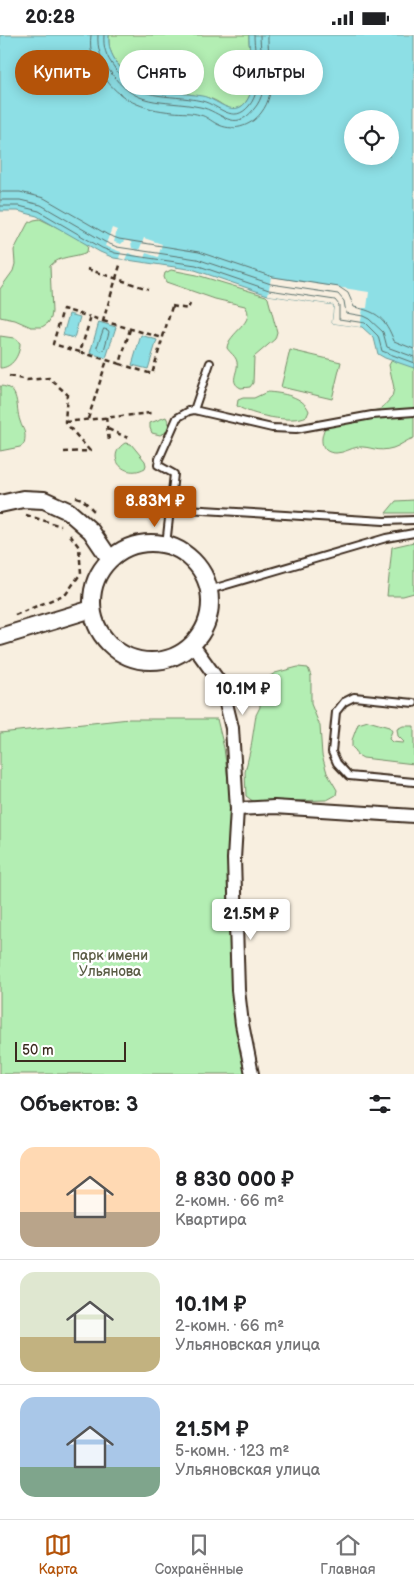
<!DOCTYPE html>
<html lang="ru">
<meta charset="utf-8">
<style>
body{margin:0;font-family:"Balsamiq Sans",sans-serif;background:#f6f6f6;color:#202124;height:100vh;display:flex;flex-direction:column;font-size:19px;white-space:nowrap}
*{box-sizing:border-box;margin:0}
p{font-size:16px;color:#757577}
.icon{flex:none;width:28px;height:28px;fill:none;stroke:currentColor;stroke-width:2;stroke-linecap:round;stroke-linejoin:round}
.map{position:relative;height:1039px;overflow:hidden}
.drawer{display:flex;flex-direction:column;background:#fff;flex:1}
.drawer>*{flex:none}
.banner{position:absolute;left:15px;top:15px;width:385px;height:45px;display:flex;gap:10px}
.controls{position:absolute;left:344px;top:75px;display:grid;gap:10px}
.controls a{display:grid;place-items:center;width:55px;height:55px;border-radius:50%;background:#fff;box-shadow:0 2px 12px #0003;font-size:25px}
.scale{position:absolute;left:15px;bottom:12px;width:111px;box-sizing:border-box;padding-left:5px;border:2px solid #3b2a1e;border-top:0;font-size:14px;line-height:18px;white-space:nowrap;color:#3b2a1e;-webkit-text-stroke:4px #fff;paint-order:stroke}
.price{position:absolute;translate:-50% -42px;padding:0 11px;border-radius:5px;background:#fff;color:#222;font-size:16px;line-height:32px;filter:drop-shadow(0 1px 2px #0008)}
.price::after{content:'';position:absolute;left:50%;top:30px;width:15px;height:11px;margin-left:-8px;background:inherit;clip-path:polygon(0 0,100% 0,50% 100%)}
.price.active{background:#b45309;color:#fff}
ul{padding:0;list-style:none}
li{display:flex;align-items:center;gap:15px;height:125px;padding:0 20px}
li+li{border-top:1px solid #e0e0e0}
li span{display:grid;place-items:center;flex:none;width:140px;height:100px;border-radius:15px;color:#555}
li>.icon{margin-inline-start:auto}
span .icon{width:60px;height:60px;fill:#fffc;stroke-width:1}
li b{font-size:21px}
h2{display:flex;justify-content:space-between;align-items:center;height:60px;padding:0 20px;font-size:21px}
.chip{padding:0 18px;border-radius:22px;background:#fff;box-shadow:0 2px 12px #0003;font-size:18px;line-height:45px}
.chip.active{background:#b45309;color:#fff}
.status{display:flex;justify-content:space-between;align-items:center;height:35px;padding:0 25px;background:#fff;direction:ltr}
.status svg{height:14px;fill:currentColor}
.tabs{display:flex;justify-content:space-around;align-items:center;height:70px;border-top:1px solid #e0e0e0;background:#fff;font-size:14px;color:#757577}
.tabs a{display:grid;justify-items:center;gap:2px}
.tabs .active{color:#b45309}
.map>svg:first-child{display:block}
.green{fill:#b3eeb3;stroke:#778c68}
.water{fill:#8ddfe5;stroke:#6c9795;fill-rule:evenodd}
.pier{fill:#f8efe0}
.lines{fill:none;stroke-linecap:round;stroke-linejoin:round}
.shore{stroke:#5c726e;stroke-width:1}
.service-casing{stroke:#3b2a1e;stroke-width:10}
.minor-casing{stroke:#3b2a1e;stroke-width:16}
.tertiary-casing{stroke:#3b2a1e;stroke-width:20}
.path{stroke:#3b2a1e;stroke-width:2.5;stroke-dasharray:5 4;stroke-linecap:butt}
.service{stroke:#fff;stroke-width:6}
.minor{stroke:#fff;stroke-width:12}
.tertiary{stroke:#fff;stroke-width:16}
.labels{text-anchor:middle;stroke-width:5;stroke-linejoin:round;paint-order:stroke}
.park-label{font-size:14px;fill:#595b43;stroke:#fff}
</style>
<div class="status"><b>20:28</b><svg viewBox="0 0 49 12"><path d="M0 12V9h3v3zM5 12V6h3v6zM10 12V3h3v9zM15 12V0h3v12zM26 1h20v11H26zM47 4h2v5h-2z"/></svg></div>
<div class="map">
<svg width="414" height="1039" viewBox="0 0 414 1039">
<rect width="100%" height="100%" fill="#f8efe0"/>
<filter id="ink" filterUnits="userSpaceOnUse"><feTurbulence type="fractalNoise" baseFrequency=".02" numOctaves="2"/><feDisplacementMap in="SourceGraphic" scale="10" xChannelSelector="R" yChannelSelector="G"/><feConvolveMatrix kernelMatrix="1 2 1 2 8 2 1 2 1" color-interpolation-filters="sRGB"/></filter>
<g filter="url(#ink)">
<!-- green -->
<g class="green">
<path d="M109,0H249C248,22 260,47 246,67C243,71 238,74 233,74C226,74 222,69 216,66C211,63 204,62 198,61C163,52 142,65 117,28C111,19 108,12 109,0Z"/>
<path d="M40,184L81,204L88,210L87,217C74,223 60,220 50,231L52,277L51,283L48,288L42,292H31L15,285L0,282V254L13,236L15,229L14,215L28,188L34,185Z"/>
<path d="M171,235L197,240L266,261L268,263L277,297L275,304L254,322L253,348L250,352L241,353C228,347 239,337 237,327C236,321 230,318 227,313C228,298 257,287 245,271L215,264L166,247L164,242L165,238Z"/>
<path d="M0,301L14,303L20,308C20,320 12,333 0,333Z"/>
<polygon points="290,315 341,327 332,364 281,352"/>
<path d="M414,323V403C406,405 400,411 393,413C376,418 372,411 358,412C351,413 344,418 336,418C318,418 320,400 327,389L349,381L381,374L392,362L394,353L389,330L392,325Z"/>
<path d="M0,351C21,352 15,372 20,386C23,396 27,396 24,409L20,412L0,416Z"/>
<path d="M267,357C282,358 303,361 309,376L307,381C291,389 251,380 237,371L238,365L243,363H254Z"/>
<polygon points="166,382 169,388 167,397 160,400 152,398 150,393 150,388"/>
<path d="M125,408L131,409L145,426L146,430L145,433C124,445 104,421 125,408Z"/>
<polygon points="414,465 414,478 386,478 396,466"/>
<polygon points="414,507 414,558 403,561 387,561 392,512"/>
<polygon points="298,632 308,633 311,641 311,669 320,691 322,720 327,738 337,755 336,760 327,765 254,767 246,761 245,737 251,712 256,680 260,672 259,648 275,638"/>
<polygon points="129,684 217,684 224,713 230,761 248,1039 0,1039 0,698"/>
<polygon points="368,686 389,692 392,696 389,704 392,707 402,708 404,707 398,701 397,694 403,691 414,691 414,729 363,723 356,719 356,716 352,712 352,705 358,689"/>
</g>
<!-- water -->
<g class="water">
<path d="M0,0H109C108,12 111,19 117,28C140,62 167,55 202,61C216,63 233,84 246,67C260,47 248,22 249,0H414V333L385,323L378,319L374,303L362,292L332,288L334,270L268,260L195,235L114,223L100,217L37,181L18,176H0ZM352,84H390V121H352Z"/>
<polygon points="69,279 80,282 74,303 63,300"/>
<polygon points="99,287 116,292 106,323 90,318"/>
<polygon points="141,300 157,305 148,334 132,330"/>
</g>
<!-- pier -->
<g class="pier">
<polygon points="112,193 117,195 114,207 121,209 125,205 131,207 132,213 139,215 144,203 162,209 158,222 146,218 144,223 128,218 125,225 119,223 121,217 105,211"/>
<polygon points="271,242 369,257 367,273 363,273 360,292 332,288 334,270 268,260"/>
</g>
<g class="lines">
<!-- shore -->
<g class="shore">
<path d="M91,0C89,16 93,26 102,39C120,66 142,74 173,77C182,78 191,77 200,80C206,81 211,86 217,89C232,97 250,92 261,78C279,55 267,26 268,0"/>
<path d="M98,0C97,14 101,24 109,35C135,74 161,64 200,72C221,76 234,99 254,74C272,53 260,24 260,0"/>
<path d="M104,0C103,13 106,21 114,32C138,68 166,58 202,66C219,70 233,90 249,71C265,51 254,23 254,0"/>
<path d="M0,157H20L44,163L108,200L119,204L199,217L273,242L339,252L348,258L354,272C378,277 385,283 394,306L414,314"/>
<polyline points="0,165 20,165 41,170 105,207 117,212 197,224 271,249 338,259 344,266 346,278 363,281 369,284 383,297 387,312 414,322"/>
<polyline points="0,171 19,171 39,176 102,213 115,218 196,230 269,255 335,265 339,270 339,284 365,288 378,301 382,316 414,328"/>
<polygon points="104,294 108,295 109,297 104,315 101,316 97,313"/>
</g>
<defs>
<g id="service">
<polyline points="194,375 210,328"/>
<polyline points="170,473 384,486 414,485"/>
<polyline points="166,510 174,439 158,430 159,424 177,383 189,376 194,375 272,393 296,394 372,380 414,377"/>
<polyline points="209,555 386,503 414,498"/>
<polyline points="414,668 354,662 344,667 336,677 332,717 337,728 349,741 414,747"/>
</g>
<g id="minor">
<polyline points="192,609 218,645 223,656 232,693 237,774 234,824 238,955 242,989 252,1039"/>
<polyline points="237,774 274,772 414,781"/>
</g>
<g id="tertiary">
<polyline points="0,469 23,464 44,465 68,476 91,496 110,524"/>
<circle cx="151" cy="567" r="59"/>
<polyline points="0,602 92,574"/>
</g>
</defs>
<!-- service casing -->
<use href="#service" class="service-casing"/>
<!-- minor casing -->
<use href="#minor" class="minor-casing"/>
<!-- tertiary casing -->
<use href="#tertiary" class="tertiary-casing"/>
<!-- path -->
<g class="path">
<polyline points="87,234 148,254"/>
<polyline points="172,271 188,274 190,269"/>
<polyline points="103,286 163,303"/>
<polyline points="130,294 120,329 152,339 173,268"/>
<polyline points="80,317 53,309 63,274 90,282"/>
<polyline points="120,329 80,317 91,282 103,286 121,227"/>
<polyline points="9,341 27,345 49,343 67,359 65,387 90,416 64,417"/>
<polyline points="106,382 109,406"/>
<polyline points="88,384 107,325"/>
<polyline points="65,387 151,378"/>
<polyline points="108,394 128,403"/>
<polyline points="76,462 82,464 95,477"/>
<polyline points="26,480 61,491"/>
<polyline points="15,580 66,559 81,538 79,512 70,500"/>
</g>
<!-- service -->
<use href="#service" class="service"/>
<!-- minor -->
<use href="#minor" class="minor"/>
<!-- tertiary -->
<use href="#tertiary" class="tertiary"/>
</g>
</g>
<g class="labels">
<!-- park labels -->
<g class="park-label">
<text x="110" y="925">парк имени<tspan x="110" dy="16">Ульянова</tspan></text>
</g>
</g>
</svg>
<div class="controls">
<a><svg class="icon" aria-label="locate" viewBox="0 0 24 24"><circle cx="12" cy="12" r="6"/><path d="M12 2v4M12 18v4M2 12h4M18 12h4"/></svg></a>
</div>
<div class="scale">50 m</div>
<b class="price active" style="left:155px;top:493px">8.83M ₽</b>
<b class="price" style="left:243px;top:681px">10.1M ₽</b>
<b class="price" style="left:251px;top:906px">21.5M ₽</b>
<div class="banner">
<a class="chip active">Купить</a>
<a class="chip">Снять</a>
<a class="chip">Фильтры</a>
</div>
</div>
<section class="drawer">
<h2>Объектов: 3<svg class="icon" aria-label="filters" viewBox="0 0 24 24"><path d="M4 7h16M4 17h16"/><circle cx="9" cy="7" r="2"/><circle cx="15" cy="17" r="2"/></svg></h2>
<ul>
<li><span style="background:linear-gradient(#ffd9b3 65%,#b9a48a 0)"><svg class="icon" aria-label="home" viewBox="0 0 24 24"><path d="M3 11l9-7 9 7M6 9v11h12V9"/></svg></span><div><b>8 830 000 ₽</b><p>2-комн. · 66 m²</p><p>Квартира</p></div></li>
<li><span style="background:linear-gradient(#dfe7d0 65%,#c2b280 0)"><svg class="icon" aria-label="home" viewBox="0 0 24 24"><path d="M3 11l9-7 9 7M6 9v11h12V9"/></svg></span><div><b>10.1M ₽</b><p>2-комн. · 66 m²</p><p>Ульяновская улица</p></div></li>
<li><span style="background:linear-gradient(#a9c7e8 70%,#7fa58c 0)"><svg class="icon" aria-label="home" viewBox="0 0 24 24"><path d="M3 11l9-7 9 7M6 9v11h12V9"/></svg></span><div><b>21.5M ₽</b><p>5-комн. · 123 m²</p><p>Ульяновская улица</p></div></li>
</ul>
</section>
<nav class="tabs">
<a class="active"><svg class="icon" aria-label="map" viewBox="0 0 24 24"><path d="M3 6l6-2 6 2 6-2v14l-6 2-6-2-6 2zM9 4v14M15 6v14"/></svg>Карта</a>
<a><svg class="icon" aria-label="saved" viewBox="0 0 24 24"><path d="M7 4h10v16l-5-4-5 4z"/></svg>Сохранённые</a>
<a><svg class="icon" aria-label="home" viewBox="0 0 24 24"><path d="M3 11l9-7 9 7M6 9v11h12V9"/></svg>Главная</a>
</nav>
